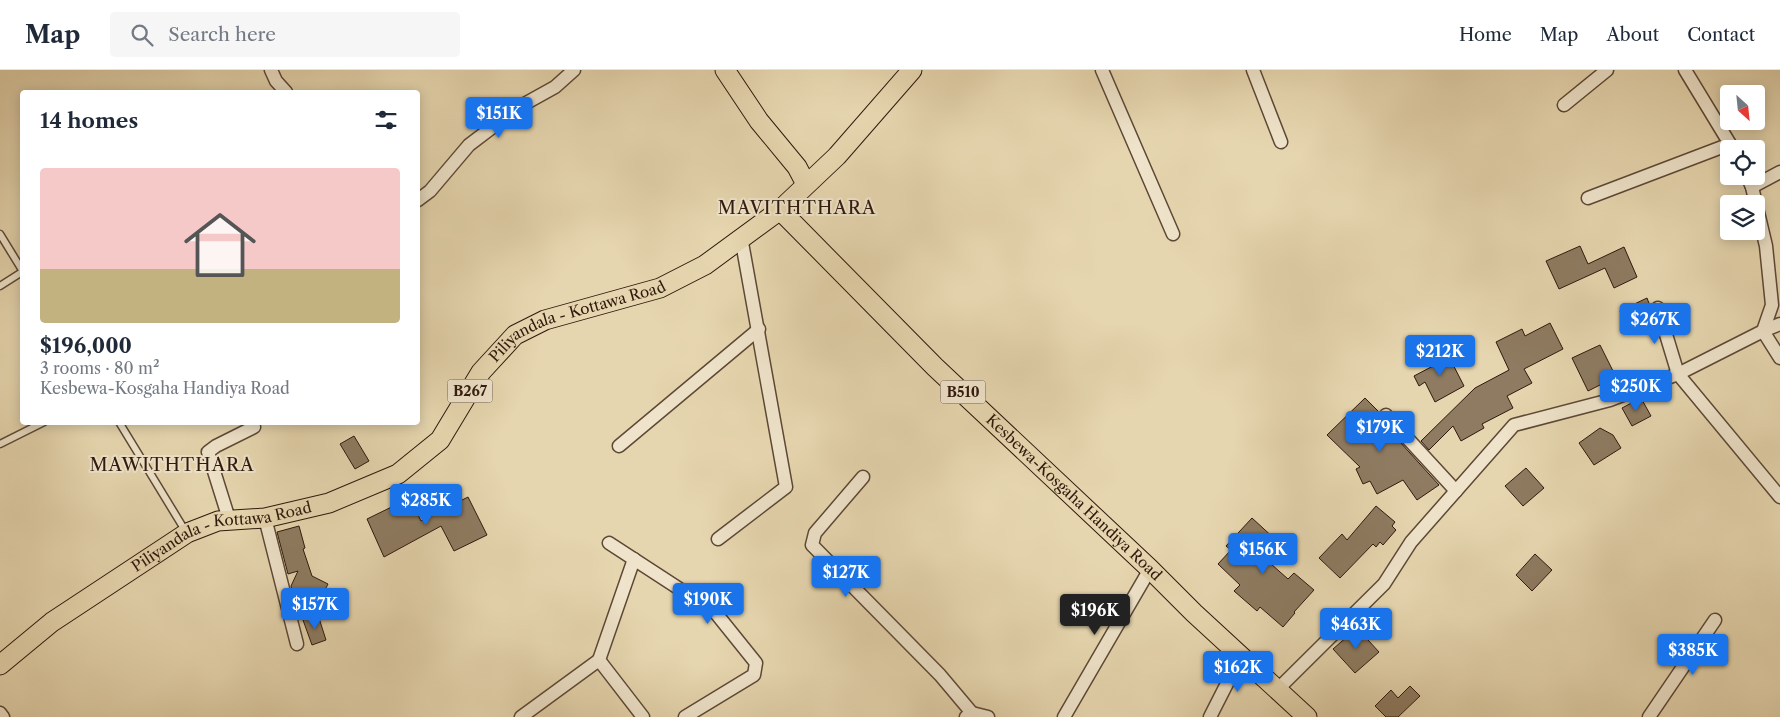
<!DOCTYPE html>
<meta charset="utf-8">
<style>
body{margin:0;font-family:"Libre Caslon Text",serif;background:#f6f6f7;color:#1f2937;height:100vh;display:flex;flex-direction:column;font-size:19px;white-space:nowrap}
*{box-sizing:border-box;margin:0}
p{font-size:16px;color:#747a83}
.icon{flex:none;width:28px;height:28px;fill:none;stroke:currentColor;stroke-width:2;stroke-linecap:round;stroke-linejoin:round}
.map{position:relative;flex:1;overflow:hidden}
.drawer{position:absolute;left:20px;top:20px;width:400px;height:335px;display:flex;flex-direction:column;background:#fff;border-radius:5px;box-shadow:0 2px 12px #0003}
.drawer>*{flex:none}
.needle{width:32px;rotate:153deg}
.buttons{position:absolute;left:1720px;top:15px;display:grid;gap:10px}
.buttons a{display:grid;place-items:center;width:45px;height:45px;border-radius:5px;background:#fff;box-shadow:0 2px 12px #0003;font-size:25px}
.price{position:absolute;translate:-50% -42px;padding:0 11px;border-radius:5px;background:#1a73e8;color:#fff;font-size:16px;line-height:32px;filter:drop-shadow(0 1px 2px #0008)}
.price::after{content:'';position:absolute;left:50%;top:30px;width:15px;height:11px;margin-left:-8px;background:inherit;clip-path:polygon(0 0,100% 0,50% 100%)}
.price.current{background:#222;color:#fff}
ul{padding:0;list-style:none}
li{display:grid;align-content:center;gap:10px;height:265px;padding:0 20px}
li span{display:grid;place-items:center;height:155px;border-radius:5px;color:#555}
li>.icon{margin-inline-start:auto}
span .icon{width:90px;height:90px;fill:#fffc;stroke-width:1}
li b{font-size:21px}
h2{display:flex;justify-content:space-between;align-items:center;height:60px;padding:0 20px;font-size:21px}
header{display:flex;align-items:center;gap:30px;box-sizing:border-box;height:70px;padding:0 25px;background:#fff;border-bottom:1px solid #e0e1e3}
header strong{font-size:24px}
nav{display:flex;gap:28px;margin-inline-start:auto;font-size:18px}
.search{width:350px;height:45px;background:#f6f6f7;display:flex;align-items:center;gap:12px;box-sizing:border-box;padding:0 18px;border-radius:5px;color:#747a83;font-size:19px}
.map>svg:first-child{display:block}
.building{fill:#8e7b61;stroke:#2f180d}
.lines{fill:none;stroke-linecap:round;stroke-linejoin:round}
.lane-casing{stroke:#5d4836;stroke-width:9}
.street-casing{stroke:#5d4836;stroke-width:15}
.primary-casing{stroke:#2f180d;stroke-width:21}
.lane{stroke:#efe4cb;stroke-width:6}
.street{stroke:#efe4cb;stroke-width:12}
.primary{stroke:#e6d6af;stroke-width:19}
.labels{text-anchor:middle;stroke-width:4;stroke-linejoin:round;paint-order:stroke}
.shield{fill:#efe4cb;stroke:#695546;stroke-width:1}
.shield-label{font-size:14px;font-weight:bold;fill:#2f180d}
.street-label{font-size:15px;fill:#2f180d;stroke:#efe4cb}
.quarter-label{font-size:18px;letter-spacing:1px;fill:#2f180d;stroke:#efe4cb}
</style>
<header>
<strong>Map</strong>
<div class="search"><svg class="icon" aria-label="search" viewBox="0 0 24 24"><circle cx="10" cy="10" r="6"/><path d="M15 15l6 6"/></svg>Search here</div>
<nav><a>Home</a><a>Map</a><a>About</a><a>Contact</a></nav>
</header>
<div class="map">
<svg width="1780" height="647" viewBox="0 0 1780 647">
<rect width="100%" height="100%" fill="#e6d6af"/>
<filter id="stains"><feTurbulence type="fractalNoise" baseFrequency=".004" numOctaves="4"/><feColorMatrix values="0 0 0 0 .2 0 0 0 0 .09 0 0 0 0 .02 0 0 0 .5 -.17"/></filter>
<radialGradient id="worn" r=".72"><stop offset=".6" stop-color="#630" stop-opacity="0"/><stop offset="1" stop-color="#630" stop-opacity=".3"/></radialGradient>
<!-- building -->
<g class="building">
<polygon points="1580,176 1588,194 1624,177 1637,207 1614,218 1605,198 1559,219 1546,191"/>
<polygon points="1647,228 1650,236 1653,250 1630,261 1620,241"/>
<polygon points="1550,253 1563,279 1524,299 1532,313 1507,326 1513,338 1482,354 1484,358 1461,371 1453,356 1429,380 1421,371 1475,318 1509,300 1496,272 1522,259 1525,266"/>
<polygon points="1600,275 1616,307 1588,321 1572,288"/>
<polygon points="1445,279 1464,316 1435,332 1425,312 1419,316 1414,306 1433,296 1429,288"/>
<polygon points="1365,328 1379,342 1378,346 1380,350 1439,415 1417,430 1403,410 1377,424 1370,411 1363,414 1356,399 1360,397 1327,365"/>
<polygon points="1641,328 1651,346 1632,356 1622,338"/>
<polygon points="1600,358 1613,365 1621,378 1594,395 1579,373"/>
<polygon points="354,366 369,391 355,399 340,374"/>
<polygon points="1526,398 1544,418 1523,436 1505,416"/>
<polygon points="468,427 487,465 454,481 441,456 384,487 367,449 410,428 421,451"/>
<polygon points="1376,436 1395,452 1392,456 1396,460 1383,475 1380,472 1376,477 1373,474 1340,508 1319,488 1342,464 1347,470"/>
<polygon points="1252,448 1276,470 1262,486 1288,509 1294,503 1314,520 1294,542 1295,543 1283,557 1260,537 1257,541 1234,521 1240,515 1218,494 1231,480 1226,476"/>
<polygon points="299,456 305,478 303,479 312,506 328,514 316,537 293,526 291,516 298,501 288,504 277,462"/>
<polygon points="1535,484 1552,500 1532,521 1516,505"/>
<polygon points="318,545 326,570 312,575 303,550"/>
<polygon points="1357,558 1379,582 1355,603 1333,579"/>
<polygon points="1410,616 1420,626 1398,647 1386,647 1375,636 1391,620 1398,628"/>
</g>
<g class="lines">
<defs>
<g id="lane">
<polyline points="0,164 22,200"/>
<polyline points="0,216 22,202"/>
<polyline points="119,352 186,462"/>
<polyline points="0,374 44,352"/>
</g>
<g id="street">
<polyline points="271,0 276,11 286,22"/>
<polyline points="1102,0 1173,164"/>
<polyline points="1253,0 1281,72"/>
<polyline points="1685,0 1733,79"/>
<polyline points="1564,35 1607,0"/>
<polyline points="1752,117 1780,102"/>
<polyline points="1588,128 1730,74"/>
<polyline points="418,130 430,121 469,75 519,37 555,17 574,0"/>
<polyline points="1658,238 1678,304 1780,427"/>
<polyline points="1780,254 1763,261 1780,288"/>
<polyline points="1386,345 1456,421"/>
<polyline points="619,376 759,259"/>
<polyline points="863,407 815,463 812,475 940,605 972,643"/>
<polyline points="265,448 297,574"/>
<polyline points="229,449 208,382 216,376 254,357"/>
<polyline points="718,469 786,417 741,167"/>
<polyline points="609,473 715,542 756,593 754,605 685,647"/>
<polyline points="599,590 634,489"/>
<polyline points="1277,620 1384,514 1411,472 1514,355 1610,330 1678,304 1763,261 1772,235 1766,176 1752,117 1747,106"/>
<polyline points="0,643 3,647"/>
<polyline points="521,647 599,590 643,647"/>
<polyline points="966,647 972,643 988,647"/>
<polyline points="1064,647 1150,499"/>
<polyline points="1210,647 1241,586"/>
<polyline points="1649,647 1715,550"/>
</g>
<g id="primary">
<polyline points="725,0 759,51 797,97 806,114"/>
<path id="s1" d="M780,140L935,297L1150,499L1194,543L1307,647"/>
<path id="s2" d="M0,595L52,552L187,463L218,451L265,448L329,433L398,404L440,370L481,302L515,265L545,250L660,218L705,195L780,140L837,86L912,0"/>
</g>
</defs>
<!-- lane casing -->
<use href="#lane" class="lane-casing"/>
<!-- street casing -->
<use href="#street" class="street-casing"/>
<!-- primary casing -->
<use href="#primary" class="primary-casing"/>
<!-- lane -->
<use href="#lane" class="lane"/>
<!-- street -->
<use href="#street" class="street"/>
<!-- primary -->
<use href="#primary" class="primary"/>
</g>
<g class="labels">
<!-- shield labels -->
<g class="shield">
<rect x="447.5" y="309.5" width="45" height="23" rx="4"/>
<rect x="940.5" y="310.5" width="45" height="23" rx="4"/>
</g>
<g class="shield-label">
<text x="470" y="326">B267</text>
<text x="963" y="327">B510</text>
</g>
<!-- street labels -->
<g class="street-label">
<text dy="5" stroke="none"><textPath href="#s2" startOffset="696">Piliyandala - Kottawa Road</textPath></text>
<text dy="5" stroke="none"><textPath href="#s1" startOffset="411">Kesbewa-Kosgaha Handiya Road</textPath></text>
<text dy="5" stroke="none"><textPath href="#s2" startOffset="261">Piliyandala - Kottawa Road</textPath></text>
</g>
<!-- quarter labels -->
<g class="quarter-label">
<text x="797" y="144">MAVITHTHARA</text>
<text x="172" y="401">MAWITHTHARA</text>
</g>
</g>
<rect width="100%" height="100%" filter="url(#stains)"/>
<rect width="100%" height="100%" fill="url(#worn)"/>
</svg>
<div class="buttons">
<a><svg class="needle" viewBox="-14 -14 28 28"><path d="M0-13l5 13h-10z" fill="#e53935"/><path d="M0 13l5-13h-10z" fill="#747a83"/></svg></a>
<a><svg class="icon" aria-label="locate" viewBox="0 0 24 24"><circle cx="12" cy="12" r="6"/><path d="M12 2v4M12 18v4M2 12h4M18 12h4"/></svg></a>
<a><svg class="icon" aria-label="layers" viewBox="0 0 24 24"><path d="M12 4l9 5-9 5-9-5zM3 14l9 5 9-5"/></svg></a>
</div>
<b class="price" style="left:499px;top:69px">$151K</b>
<b class="price" style="left:1655px;top:275px">$267K</b>
<b class="price" style="left:1440px;top:307px">$212K</b>
<b class="price" style="left:1636px;top:342px">$250K</b>
<b class="price" style="left:1380px;top:383px">$179K</b>
<b class="price" style="left:426px;top:456px">$285K</b>
<b class="price" style="left:1263px;top:505px">$156K</b>
<b class="price" style="left:846px;top:528px">$127K</b>
<b class="price" style="left:708px;top:555px">$190K</b>
<b class="price" style="left:315px;top:560px">$157K</b>
<b class="price current" style="left:1095px;top:566px">$196K</b>
<b class="price" style="left:1356px;top:580px">$463K</b>
<b class="price" style="left:1693px;top:606px">$385K</b>
<b class="price" style="left:1238px;top:623px">$162K</b>
<section class="drawer">
<h2>14 homes<svg class="icon" aria-label="filters" viewBox="0 0 24 24"><path d="M4 7h16M4 17h16"/><circle cx="9" cy="7" r="2"/><circle cx="15" cy="17" r="2"/></svg></h2>
<ul>
<li><span style="background:linear-gradient(#f6c9c9 65%,#c2b280 0)"><svg class="icon" aria-label="home" viewBox="0 0 24 24"><path d="M3 11l9-7 9 7M6 9v11h12V9"/></svg></span><div><b>$196,000</b><p>3 rooms · 80 m²</p><p>Kesbewa-Kosgaha Handiya Road</p></div></li>
</ul>
</section>
</div>
